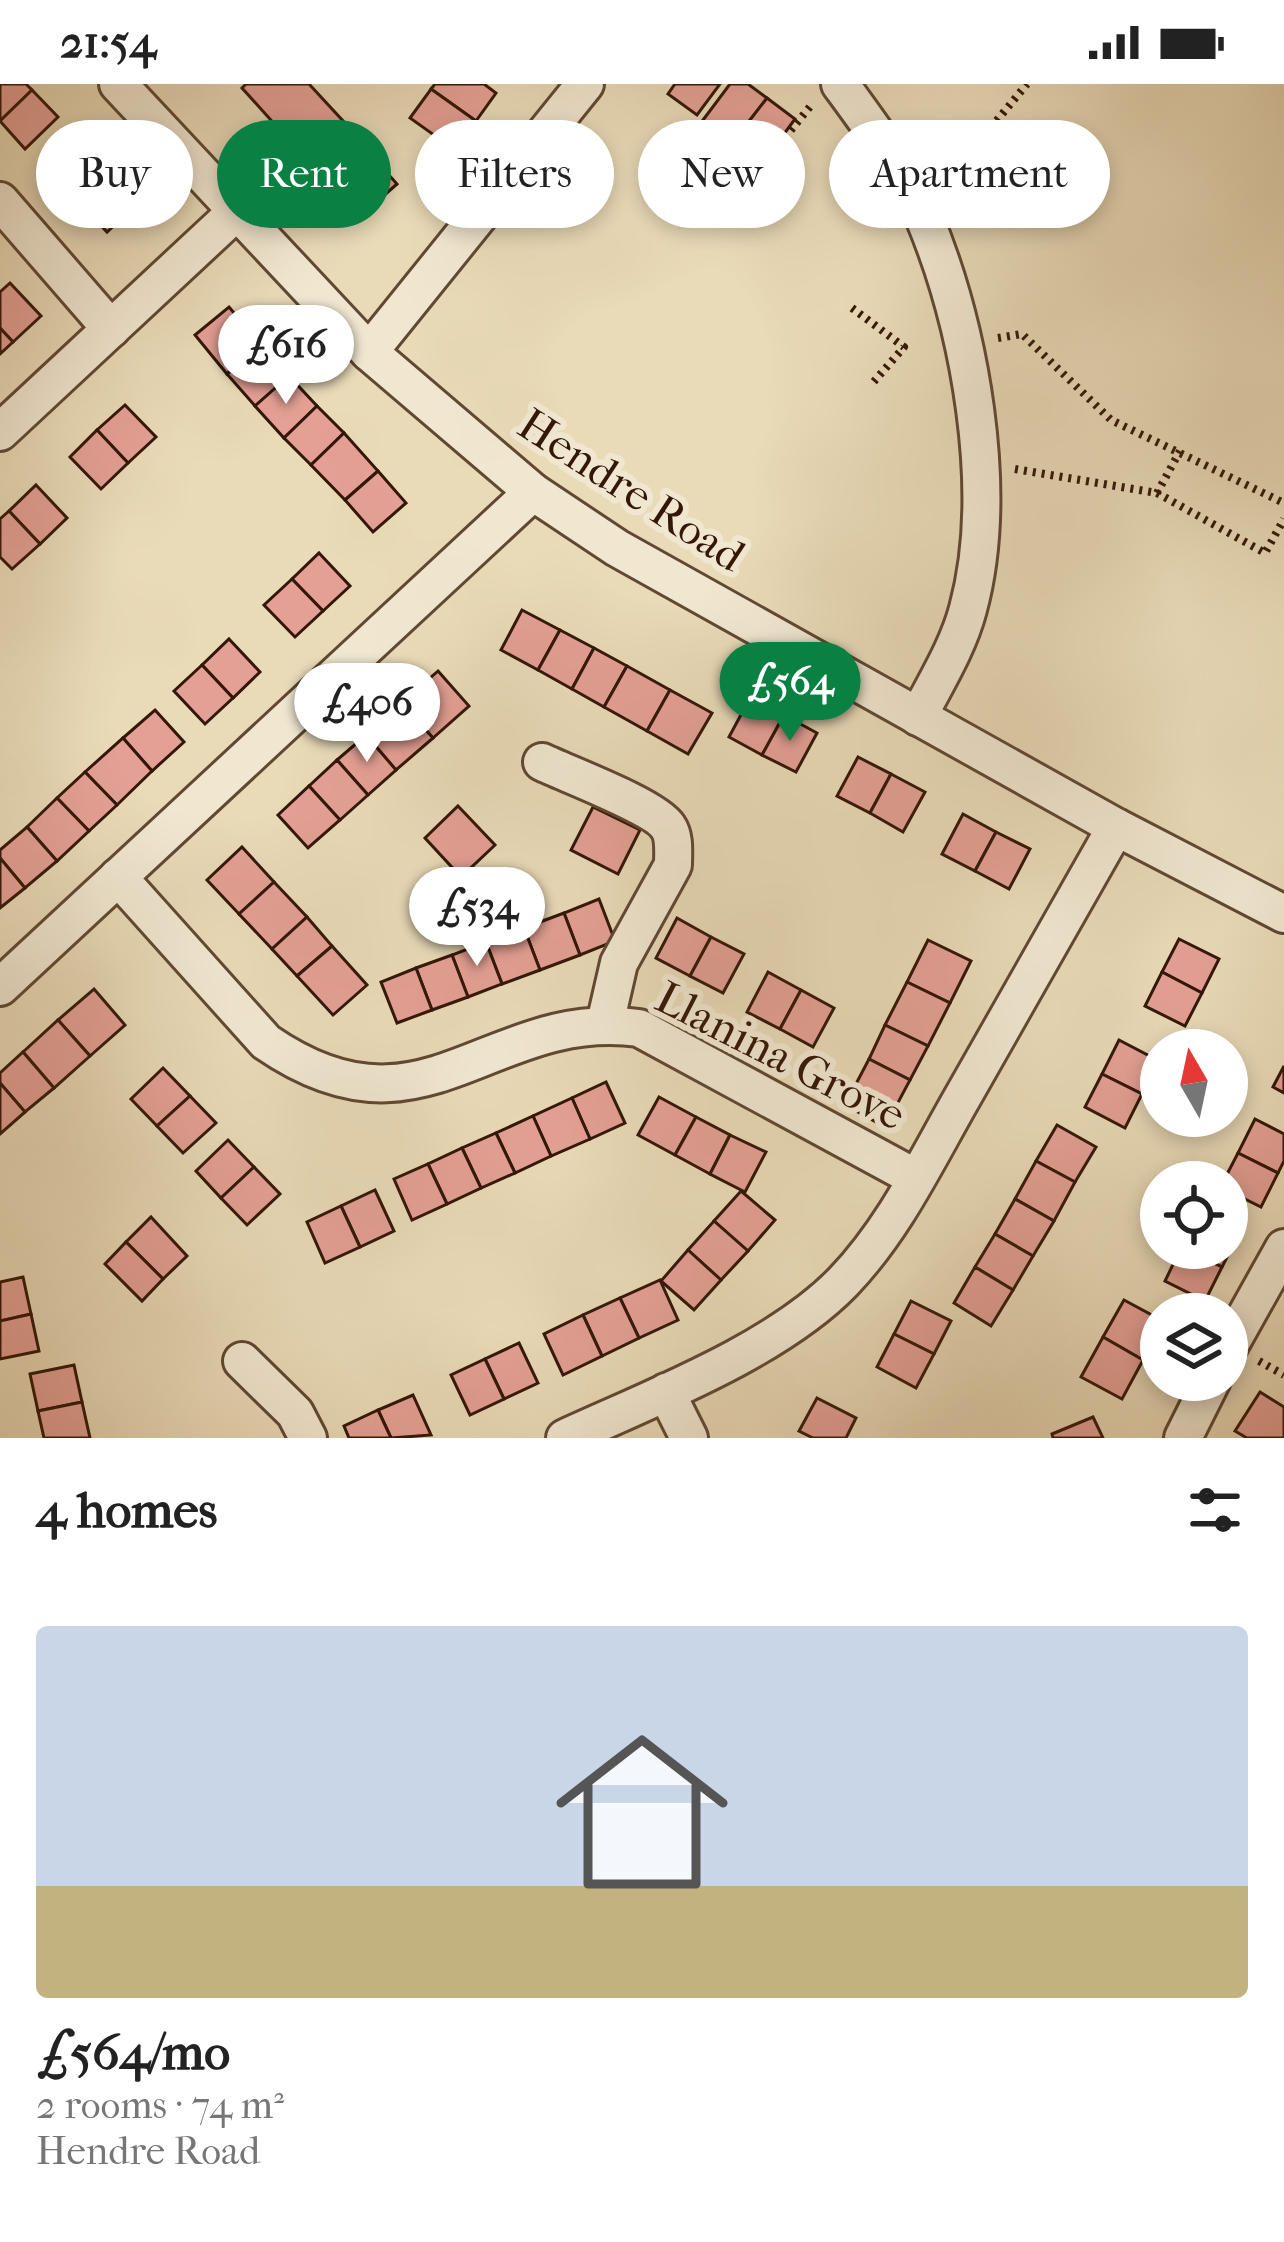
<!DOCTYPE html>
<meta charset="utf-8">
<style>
body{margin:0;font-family:"IM FELL French Canon",serif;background:#f2f2f2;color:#222;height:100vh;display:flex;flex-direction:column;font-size:45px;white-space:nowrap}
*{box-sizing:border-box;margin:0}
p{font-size:39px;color:#767676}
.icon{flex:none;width:66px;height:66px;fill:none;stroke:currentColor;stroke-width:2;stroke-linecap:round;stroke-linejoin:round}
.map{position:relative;height:1354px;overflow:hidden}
.side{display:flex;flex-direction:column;background:#fff;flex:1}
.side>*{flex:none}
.guide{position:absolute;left:36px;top:36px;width:1212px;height:108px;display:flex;gap:24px}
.needle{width:78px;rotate:351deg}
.tools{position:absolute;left:1140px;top:945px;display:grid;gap:24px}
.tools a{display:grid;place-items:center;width:108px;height:108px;border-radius:50%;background:#fff;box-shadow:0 6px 18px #0003;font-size:60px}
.price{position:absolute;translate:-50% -102px;padding:0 27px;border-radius:42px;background:#fff;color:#222;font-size:39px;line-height:78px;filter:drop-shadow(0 3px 6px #0008)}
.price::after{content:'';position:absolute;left:50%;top:72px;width:36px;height:27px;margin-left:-18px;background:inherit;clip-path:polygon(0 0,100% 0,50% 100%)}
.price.selected{background:#0b8043;color:#fff}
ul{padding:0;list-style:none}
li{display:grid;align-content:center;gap:24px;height:636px;padding:0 36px}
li+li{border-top:3px solid #e0e0e0}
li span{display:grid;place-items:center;height:372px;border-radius:12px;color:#555}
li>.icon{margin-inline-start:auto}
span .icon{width:216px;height:216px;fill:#fffc;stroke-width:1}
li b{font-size:51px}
h2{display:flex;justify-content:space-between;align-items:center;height:144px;padding:0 36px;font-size:51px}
.pill{padding:0 42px;border-radius:54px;background:#fff;box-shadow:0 6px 18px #0003;font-size:42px;line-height:108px}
.pill.selected{background:#0b8043;color:#fff}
.status{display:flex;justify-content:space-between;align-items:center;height:84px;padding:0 60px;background:#fff;direction:ltr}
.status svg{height:33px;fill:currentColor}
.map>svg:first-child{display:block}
.building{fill:#e4a095;stroke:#331707;stroke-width:3}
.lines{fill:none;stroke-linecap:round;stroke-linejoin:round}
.street-casing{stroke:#604833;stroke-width:42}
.path{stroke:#331707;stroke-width:8;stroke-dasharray:3 6;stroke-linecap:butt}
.street{stroke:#f1e7d1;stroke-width:36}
.labels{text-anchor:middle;stroke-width:12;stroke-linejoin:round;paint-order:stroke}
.street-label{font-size:45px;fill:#331707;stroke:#f1e7d1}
</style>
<div class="status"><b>21:54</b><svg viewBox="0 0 49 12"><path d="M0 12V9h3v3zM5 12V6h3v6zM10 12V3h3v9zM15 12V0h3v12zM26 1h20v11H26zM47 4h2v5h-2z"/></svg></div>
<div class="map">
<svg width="1284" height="1354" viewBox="0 0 1284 1354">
<rect width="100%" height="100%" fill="#e9dab8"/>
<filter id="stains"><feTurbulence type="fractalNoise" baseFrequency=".00167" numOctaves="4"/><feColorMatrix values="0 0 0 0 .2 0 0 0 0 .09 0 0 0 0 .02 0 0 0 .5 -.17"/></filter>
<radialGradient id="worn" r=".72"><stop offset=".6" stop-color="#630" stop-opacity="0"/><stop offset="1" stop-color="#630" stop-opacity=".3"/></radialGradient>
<!-- building -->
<g class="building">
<polygon points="0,0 26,0 32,6 0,37"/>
<polygon points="246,0 309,0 344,38 304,73 242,4"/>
<polygon points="435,0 484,0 496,9 476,37 431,5"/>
<polygon points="675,0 720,0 697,31 668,10"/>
<polygon points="730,0 748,0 767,14 733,58 703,36"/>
<polygon points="431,5 476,37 455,66 410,34"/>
<polygon points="32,6 58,33 25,65 0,37"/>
<polygon points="767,14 795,35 762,80 733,58"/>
<polygon points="349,45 373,73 331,110 307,82"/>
<polygon points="89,62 115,90 81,120 56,92"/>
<polygon points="373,73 397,100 355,137 331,110"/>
<polygon points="115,90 140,117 107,148 81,120"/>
<polygon points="10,199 41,232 13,258 0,244 0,208"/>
<polygon points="229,223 261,261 227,290 195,251"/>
<polygon points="0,244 13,258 0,270"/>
<polygon points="261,261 289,292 255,322 227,290"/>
<polygon points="289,292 317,322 284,354 255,322"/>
<polygon points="125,321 156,353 128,379 97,346"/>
<polygon points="317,322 344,349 311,381 284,354"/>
<polygon points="97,346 128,379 101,405 70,373"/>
<polygon points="344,349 378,387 345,416 311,381"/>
<polygon points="378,387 406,419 373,448 345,416"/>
<polygon points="36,401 67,434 40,460 9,427"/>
<polygon points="9,427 40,460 12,485 0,473 0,435"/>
<polygon points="319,469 350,502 323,527 292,495"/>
<polygon points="292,495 323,527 295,553 264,521"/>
<polygon points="522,526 560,546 538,586 501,566"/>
<polygon points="560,546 594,564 572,605 538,586"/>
<polygon points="229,555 260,588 233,614 202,581"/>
<polygon points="594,564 627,582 604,623 572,605"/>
<polygon points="202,581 233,614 205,640 174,607"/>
<polygon points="627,582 670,606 647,647 604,623"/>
<polygon points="438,587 469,622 433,654 402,619"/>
<polygon points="670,606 712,629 688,670 647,647"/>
<polygon points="750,614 784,631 762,671 729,653"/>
<polygon points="402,619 433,654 396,686 366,651"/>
<polygon points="155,626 184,658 152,687 123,654"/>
<polygon points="784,631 817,649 796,688 762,671"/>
<polygon points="366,651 396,686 368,711 337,676"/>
<polygon points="123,654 152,687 117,721 85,688"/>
<polygon points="858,673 891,690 870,729 837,712"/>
<polygon points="337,676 368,711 340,736 309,702"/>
<polygon points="85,688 117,721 89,747 57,714"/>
<polygon points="891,690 925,708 903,748 870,729"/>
<polygon points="309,702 340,736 308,764 278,731"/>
<polygon points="57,714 89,747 57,777 27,743"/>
<polygon points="458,722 495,761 461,793 425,754"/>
<polygon points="593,723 640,746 618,790 571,766"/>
<polygon points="963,730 996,748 975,787 942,770"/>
<polygon points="27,743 57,777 25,804 0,774 0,766"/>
<polygon points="996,748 1030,765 1009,805 975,787"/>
<polygon points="242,763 274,798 239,830 207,796"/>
<polygon points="0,774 25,804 0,824"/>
<polygon points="274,798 307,833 272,865 239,830"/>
<polygon points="599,815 615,857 580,871 564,829"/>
<polygon points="564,829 580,871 540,886 524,844"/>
<polygon points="307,833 332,862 297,892 272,865"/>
<polygon points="677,834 711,853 690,892 656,874"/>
<polygon points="524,844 540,886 502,900 486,858"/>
<polygon points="711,853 744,870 723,909 690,892"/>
<polygon points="1179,855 1219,875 1202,909 1162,888"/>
<polygon points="928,856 971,877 950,919 907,898"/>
<polygon points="486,858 502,900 468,913 452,871"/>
<polygon points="332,862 367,901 333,931 297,892"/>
<polygon points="452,871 468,913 432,926 416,884"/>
<polygon points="416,884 432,926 397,939 381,898"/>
<polygon points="768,888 801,906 780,945 747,928"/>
<polygon points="1162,888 1202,909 1185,942 1145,922"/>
<polygon points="907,898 950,919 928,962 885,941"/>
<polygon points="94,905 125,941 90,972 58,936"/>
<polygon points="801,906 834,924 813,963 780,945"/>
<polygon points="58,936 90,972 54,1004 23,968"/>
<polygon points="885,941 928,962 910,996 869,975"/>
<polygon points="1119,956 1159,977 1142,1010 1102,990"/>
<polygon points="23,968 54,1004 25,1028 0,999 0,989"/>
<polygon points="869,975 910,996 885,1043 845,1021"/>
<polygon points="1284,982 1284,1009 1273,1003"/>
<polygon points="163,984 190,1012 157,1042 131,1015"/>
<polygon points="1102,990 1142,1010 1125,1044 1085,1023"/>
<polygon points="606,998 625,1039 590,1055 572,1014"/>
<polygon points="0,999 25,1028 0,1050"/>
<polygon points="190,1012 216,1039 183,1069 157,1042"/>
<polygon points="659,1013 696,1033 675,1071 638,1051"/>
<polygon points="572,1014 590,1055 551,1072 533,1032"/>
<polygon points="533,1032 551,1072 515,1089 496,1049"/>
<polygon points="696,1033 730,1051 710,1090 675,1071"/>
<polygon points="1255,1035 1284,1050 1284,1077 1278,1089 1238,1069"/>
<polygon points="1057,1041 1096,1063 1075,1098 1036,1077"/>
<polygon points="496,1049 515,1089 481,1104 462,1064"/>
<polygon points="730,1051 766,1068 745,1108 710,1090"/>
<polygon points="228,1056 254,1083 221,1114 196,1087"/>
<polygon points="462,1064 481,1104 447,1120 428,1080"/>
<polygon points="1238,1069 1278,1089 1261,1123 1227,1106 1227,1098 1223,1098"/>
<polygon points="1036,1077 1075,1098 1054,1137 1015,1115"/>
<polygon points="428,1080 447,1120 412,1136 394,1095"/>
<polygon points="254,1083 280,1110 247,1141 221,1114"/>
<polygon points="375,1106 394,1147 360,1163 341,1122"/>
<polygon points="741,1107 775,1136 748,1167 714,1137"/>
<polygon points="1015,1115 1054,1137 1033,1172 995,1150"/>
<polygon points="341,1122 360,1163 325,1179 307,1138"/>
<polygon points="151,1133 187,1172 163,1195 126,1158"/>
<polygon points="714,1137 748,1167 721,1196 688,1166"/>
<polygon points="1227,1144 1239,1150 1222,1183 1183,1164 1227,1164"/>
<polygon points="995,1150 1033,1172 1013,1206 975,1183"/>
<polygon points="126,1158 163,1195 142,1217 105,1180"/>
<polygon points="1181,1164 1222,1183 1205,1217 1165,1197"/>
<polygon points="688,1166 721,1196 694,1226 661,1197"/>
<polygon points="975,1183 1013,1206 991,1242 954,1219"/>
<polygon points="23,1193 31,1230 0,1237 0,1198"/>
<polygon points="660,1196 678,1236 639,1254 620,1214"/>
<polygon points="620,1214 639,1254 602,1272 583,1231"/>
<polygon points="1124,1216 1161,1236 1143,1276 1103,1253"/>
<polygon points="911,1217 951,1237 934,1270 894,1250"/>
<polygon points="31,1230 39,1267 0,1275 0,1237"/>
<polygon points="583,1231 602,1272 563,1291 544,1250"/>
<polygon points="894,1250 934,1270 916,1304 877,1283"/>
<polygon points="1103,1253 1143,1276 1122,1315 1081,1293"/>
<polygon points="519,1259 538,1299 504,1315 485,1275"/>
<polygon points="485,1275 504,1315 470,1331 451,1291"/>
<polygon points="74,1281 82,1318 38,1327 30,1290"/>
<polygon points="1260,1308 1284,1323 1284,1354 1247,1354 1235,1347"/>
<polygon points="413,1311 431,1351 391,1354 378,1326"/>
<polygon points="817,1314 856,1334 846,1354 813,1354 799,1347"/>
<polygon points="82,1318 90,1354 44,1354 38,1327"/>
<polygon points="378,1326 391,1354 349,1354 344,1342"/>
<polygon points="1093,1333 1103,1354 1053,1354 1052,1350"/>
</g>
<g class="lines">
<defs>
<g id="street">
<polyline points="118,0 369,268 533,408 617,464 1116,743 1284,830"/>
<path d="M840,0C870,41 903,85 923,131C970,243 1000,407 968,525C958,563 936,598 918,633"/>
<polyline points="0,117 111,245"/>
<polyline points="369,268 585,0"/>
<polyline points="0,348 235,129"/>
<path d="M542,678C567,690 656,723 668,743C675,753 673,769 673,781L619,879L605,940"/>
<path d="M118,793L266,958C424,1067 487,924 639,944L916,1094"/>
<polyline points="0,903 533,408"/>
<polyline points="1227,1266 1284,1164"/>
<polyline points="242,1277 295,1329 308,1354"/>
<polyline points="666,1308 689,1354"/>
<path d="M565,1354C652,1314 776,1267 843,1198C894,1145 926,1077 962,1014C1013,923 1065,833 1116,743"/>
<polyline points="1183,1354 1212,1296"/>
</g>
</defs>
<!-- street casing -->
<use href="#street" class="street-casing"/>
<!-- path -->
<g class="path">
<polyline points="751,95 813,19"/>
<polyline points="945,99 1027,0"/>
<polyline points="852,224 904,263 871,301"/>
<polyline points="998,254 1022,250 1111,336 1284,419"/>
<polyline points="1015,385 1157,409 1265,469 1284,435"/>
<polyline points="1157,409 1180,367"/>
<polyline points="1259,1277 1284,1291"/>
</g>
<!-- street -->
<use href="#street" class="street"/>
</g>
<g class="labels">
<!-- street labels -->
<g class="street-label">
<text transform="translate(632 405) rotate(33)" y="16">Hendre Road</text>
<text transform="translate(781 971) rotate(27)" y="16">Llanina Grove</text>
</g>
</g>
<rect width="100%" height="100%" filter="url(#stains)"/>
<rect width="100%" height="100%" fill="url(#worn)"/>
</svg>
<div class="tools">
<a><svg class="needle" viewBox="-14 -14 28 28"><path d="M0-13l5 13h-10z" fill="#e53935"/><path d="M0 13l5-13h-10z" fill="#767676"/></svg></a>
<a><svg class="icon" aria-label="locate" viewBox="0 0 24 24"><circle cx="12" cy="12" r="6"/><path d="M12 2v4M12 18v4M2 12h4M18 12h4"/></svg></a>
<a><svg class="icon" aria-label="layers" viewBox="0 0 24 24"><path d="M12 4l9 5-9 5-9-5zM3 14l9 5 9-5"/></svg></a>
</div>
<b class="price" style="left:286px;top:323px">£616</b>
<b class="price selected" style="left:790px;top:660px">£564</b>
<b class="price" style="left:367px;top:681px">£406</b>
<b class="price" style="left:477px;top:885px">£534</b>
<div class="guide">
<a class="pill">Buy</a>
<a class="pill selected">Rent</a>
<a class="pill">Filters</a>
<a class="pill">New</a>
<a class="pill">Apartment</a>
</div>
</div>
<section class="side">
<h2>4 homes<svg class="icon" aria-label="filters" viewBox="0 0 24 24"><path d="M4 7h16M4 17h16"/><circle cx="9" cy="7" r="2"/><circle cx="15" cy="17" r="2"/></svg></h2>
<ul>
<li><span style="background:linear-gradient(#c9d6e8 70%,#c2b280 0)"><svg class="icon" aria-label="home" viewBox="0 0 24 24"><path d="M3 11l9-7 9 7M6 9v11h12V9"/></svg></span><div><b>£564/mo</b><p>2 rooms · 74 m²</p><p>Hendre Road</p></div></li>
</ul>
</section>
